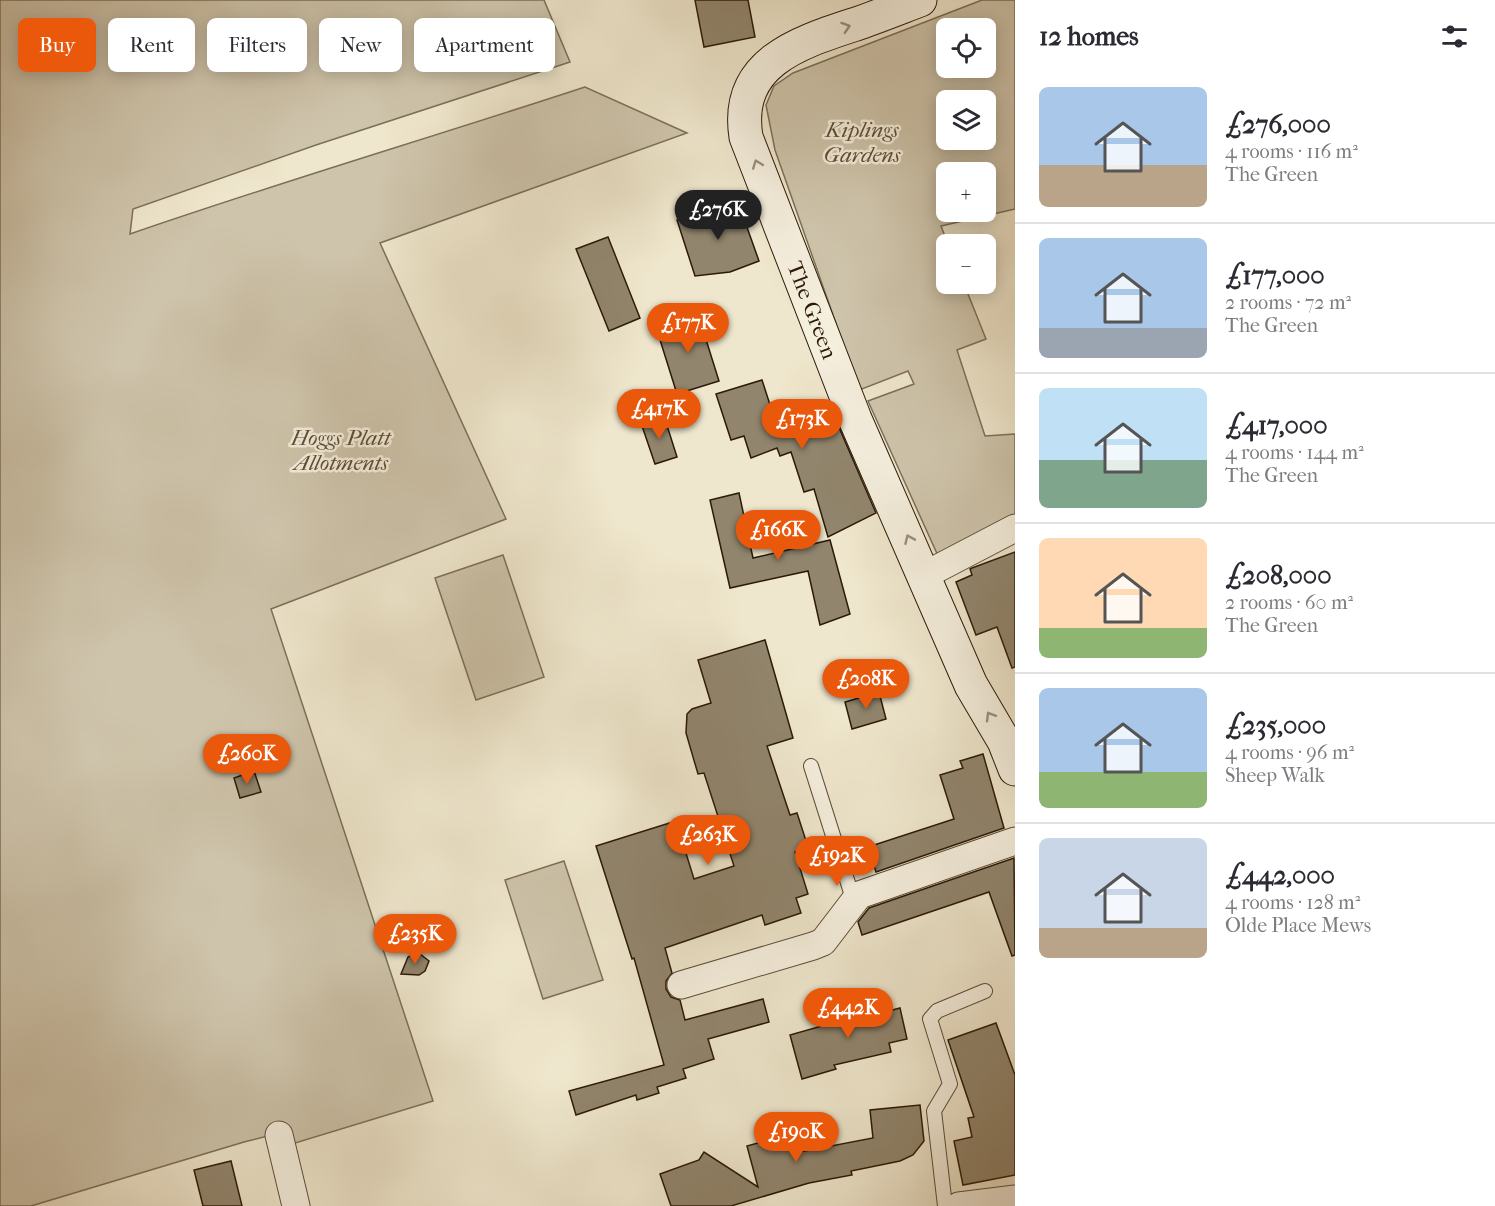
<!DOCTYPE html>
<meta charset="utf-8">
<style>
body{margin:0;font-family:"IM FELL French Canon",serif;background:#f7f7f7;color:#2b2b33;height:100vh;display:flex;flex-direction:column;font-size:22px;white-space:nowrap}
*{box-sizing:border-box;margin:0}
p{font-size:20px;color:#7c7c81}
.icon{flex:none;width:33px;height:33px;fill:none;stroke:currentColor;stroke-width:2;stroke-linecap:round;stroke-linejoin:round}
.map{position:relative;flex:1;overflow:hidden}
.details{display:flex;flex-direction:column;background:#fff;width:480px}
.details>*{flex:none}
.hud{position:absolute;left:18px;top:18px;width:570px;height:54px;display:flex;gap:12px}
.controls{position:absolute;left:936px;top:18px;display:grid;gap:12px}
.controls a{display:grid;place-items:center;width:60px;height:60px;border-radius:9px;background:#fff;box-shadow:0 3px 15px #0003;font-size:30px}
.price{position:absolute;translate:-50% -51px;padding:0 14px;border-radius:21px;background:#ea580c;color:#fff;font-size:20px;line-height:39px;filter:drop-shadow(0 2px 3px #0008)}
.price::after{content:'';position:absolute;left:50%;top:36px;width:18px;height:14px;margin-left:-9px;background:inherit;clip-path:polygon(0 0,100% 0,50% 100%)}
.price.on{background:#222;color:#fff}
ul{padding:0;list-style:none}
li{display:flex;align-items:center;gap:18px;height:150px;padding:0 24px}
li+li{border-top:2px solid #e1e1e2}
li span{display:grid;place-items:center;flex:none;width:168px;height:120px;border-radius:9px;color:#555}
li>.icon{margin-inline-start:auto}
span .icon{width:72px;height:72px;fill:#fffc;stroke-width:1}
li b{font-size:26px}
h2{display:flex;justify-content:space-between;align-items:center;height:72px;padding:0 24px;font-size:26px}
.tag{padding:0 21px;border-radius:9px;background:#fff;box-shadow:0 3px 15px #0003;font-size:21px;line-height:54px}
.tag.on{background:#ea580c;color:#fff}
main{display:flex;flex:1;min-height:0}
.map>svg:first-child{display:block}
.green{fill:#cec4ab;stroke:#7d6f58;stroke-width:1.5;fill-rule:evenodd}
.building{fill:#91856d;stroke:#2c1a06;stroke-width:1.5}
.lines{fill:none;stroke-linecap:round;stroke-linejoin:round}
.lane-casing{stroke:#5d4d38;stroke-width:16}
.street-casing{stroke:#5d4d38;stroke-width:29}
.secondary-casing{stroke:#2c1a06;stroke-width:35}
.lane{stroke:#f5efde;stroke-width:14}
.street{stroke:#f5efde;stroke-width:27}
.secondary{stroke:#f5efde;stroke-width:33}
.oneway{stroke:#9b8f7d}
.labels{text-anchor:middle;stroke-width:5;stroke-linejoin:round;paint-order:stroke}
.park-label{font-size:22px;font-style:italic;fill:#5d4d38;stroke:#f5efde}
.street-label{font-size:22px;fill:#2c1a06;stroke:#f5efde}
</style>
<main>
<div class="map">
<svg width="1015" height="1206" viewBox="0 0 1015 1206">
<rect width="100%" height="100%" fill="#efe7cd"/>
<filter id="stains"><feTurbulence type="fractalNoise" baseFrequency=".00333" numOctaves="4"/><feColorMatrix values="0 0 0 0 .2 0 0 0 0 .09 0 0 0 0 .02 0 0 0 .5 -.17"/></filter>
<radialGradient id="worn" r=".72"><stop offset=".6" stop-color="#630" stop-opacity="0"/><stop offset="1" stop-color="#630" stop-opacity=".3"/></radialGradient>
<!-- green -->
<g class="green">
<path d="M0,0H544L570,62L316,145L133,209L130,234C280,182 433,137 585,87L687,133L380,243L506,519L271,609L433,1101L292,1144L279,1133L244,1142L31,1206H0Z"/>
<path d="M982,0H1015V209L941,226L948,244L946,284H964L986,339L957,350L985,436L1015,434V520L939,558L868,401L914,384L908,371L862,389L858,386L775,150L766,105L774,86L793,73ZM946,28H986V68H946ZM946,100H986V140H946ZM946,172H986V212H946Z"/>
<polygon points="503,555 544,677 476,700 435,578"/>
<polygon points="564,861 603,980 543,999 505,880"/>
</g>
<!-- building -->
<g class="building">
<polygon points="695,0 748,0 755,37 704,47"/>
<polygon points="738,202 759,261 730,272 695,276 677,220 698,212 699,216"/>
<polygon points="608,237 640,318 609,331 576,249"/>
<polygon points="698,314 719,381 677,394 656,327"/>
<polygon points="762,380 773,414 813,400 815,407 828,402 876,513 828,537 814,489 804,492 791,452 780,456 777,448 751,458 744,436 731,440 716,394"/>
<polygon points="664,416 677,457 655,464 641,423"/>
<polygon points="739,493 753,558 830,540 850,614 820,625 808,571 730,588 710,500"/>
<polygon points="1015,552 1015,667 1012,668 997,627 976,635 956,582 972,575 970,569 972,568"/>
<polygon points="765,640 793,738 767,746 790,815 797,813 808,847 795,852 808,894 796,898 801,913 765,925 762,915 665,948 672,973 666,981 666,989 671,997 680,1000 685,1020 763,999 769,1022 708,1039 714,1059 683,1069 686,1078 657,1087 659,1093 637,1100 636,1095 576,1115 569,1091 664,1065 634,958 632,959 596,846 676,821 694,879 734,866 704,773 698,774 686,733 687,714 692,709 711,703 698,660"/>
<polygon points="879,692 886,719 852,729 845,702"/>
<polygon points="983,754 1004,828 876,872 868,847 954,819 940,775 963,768 960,761"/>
<polygon points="254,771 261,792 240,798 234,778"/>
<polygon points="1014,858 1015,955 1012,956 989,892 862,935 858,922 869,908"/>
<polygon points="414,954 420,954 429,961 425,971 419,975 401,974 408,957"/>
<polygon points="879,1003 881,1013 900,1008 907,1039 889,1043 891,1052 834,1065 836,1069 802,1079 790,1035 836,1022 834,1014"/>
<polygon points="996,1023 1015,1075 1015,1175 963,1185 954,1141 972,1137 968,1118 974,1117 948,1040"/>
<polygon points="920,1105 924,1141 913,1155 900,1161 851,1171 852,1175 809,1183 731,1206 671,1206 660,1174 699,1160 704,1152 758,1187 747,1146 776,1138 777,1141 797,1138 800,1152 873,1138 870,1110"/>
<polygon points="231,1161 242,1206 203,1206 194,1170"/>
</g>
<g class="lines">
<defs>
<g id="lane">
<polyline points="811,766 854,902"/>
<polyline points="945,1206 934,1111 950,1084 930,1019 937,1011 985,991"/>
</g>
<g id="street">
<polyline points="925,575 1015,528"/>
<polyline points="681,985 813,946 823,942 859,895 1015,841"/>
<polyline points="279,1135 296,1206"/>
<polyline points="959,1206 1015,1199"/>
</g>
<g id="secondary">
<path id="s1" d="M920,0C899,8 879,16 859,23C801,42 734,61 746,137L855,419L971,685L1004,741L1015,769"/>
</g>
</defs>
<!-- lane casing -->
<use href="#lane" class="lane-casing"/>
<!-- street casing -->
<use href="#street" class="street-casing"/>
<!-- secondary casing -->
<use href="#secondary" class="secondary-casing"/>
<!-- lane -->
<use href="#lane" class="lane"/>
<!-- street -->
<use href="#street" class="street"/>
<!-- secondary -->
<use href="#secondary" class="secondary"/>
</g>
<!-- one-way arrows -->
<defs><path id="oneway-chevron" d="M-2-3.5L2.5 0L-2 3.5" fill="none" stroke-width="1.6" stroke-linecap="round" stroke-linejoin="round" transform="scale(1.5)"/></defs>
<g class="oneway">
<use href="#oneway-chevron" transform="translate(846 27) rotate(-18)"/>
<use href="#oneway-chevron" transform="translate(757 164) rotate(-111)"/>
<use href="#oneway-chevron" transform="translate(909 539) rotate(-114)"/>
<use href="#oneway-chevron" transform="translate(990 716) rotate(-121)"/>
</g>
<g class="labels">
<!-- park labels -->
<g class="park-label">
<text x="862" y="137">Kiplings<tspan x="862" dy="25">Gardens</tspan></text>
<text x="341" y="445">Hoggs Platt<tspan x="341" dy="25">Allotments</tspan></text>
</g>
<!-- street labels -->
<g class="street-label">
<text dy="8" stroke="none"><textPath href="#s1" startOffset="430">The Green</textPath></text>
</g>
</g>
<rect width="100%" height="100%" filter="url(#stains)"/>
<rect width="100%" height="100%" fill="url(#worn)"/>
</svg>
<div class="controls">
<a><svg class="icon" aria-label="locate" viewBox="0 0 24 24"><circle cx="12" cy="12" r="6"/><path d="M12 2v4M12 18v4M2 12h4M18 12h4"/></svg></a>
<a><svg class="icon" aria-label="layers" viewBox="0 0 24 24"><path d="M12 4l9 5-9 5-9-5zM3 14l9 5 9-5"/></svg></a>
<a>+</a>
<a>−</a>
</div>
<b class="price on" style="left:718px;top:241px">£276K</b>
<b class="price" style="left:688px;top:354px">£177K</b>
<b class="price" style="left:659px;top:440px">£417K</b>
<b class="price" style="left:802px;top:450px">£173K</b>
<b class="price" style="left:778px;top:561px">£166K</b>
<b class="price" style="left:866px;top:710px">£208K</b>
<b class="price" style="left:247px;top:785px">£260K</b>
<b class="price" style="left:708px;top:866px">£263K</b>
<b class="price" style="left:837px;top:887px">£192K</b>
<b class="price" style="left:415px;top:965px">£235K</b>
<b class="price" style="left:848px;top:1039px">£442K</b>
<b class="price" style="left:796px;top:1163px">£190K</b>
<div class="hud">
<a class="tag on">Buy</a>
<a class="tag">Rent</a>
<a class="tag">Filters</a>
<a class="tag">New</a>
<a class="tag">Apartment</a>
</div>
</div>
<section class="details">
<h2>12 homes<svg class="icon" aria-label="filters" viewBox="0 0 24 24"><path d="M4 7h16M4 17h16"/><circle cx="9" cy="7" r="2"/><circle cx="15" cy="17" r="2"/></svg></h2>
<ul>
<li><span style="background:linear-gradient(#a9c7e8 65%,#b9a48a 0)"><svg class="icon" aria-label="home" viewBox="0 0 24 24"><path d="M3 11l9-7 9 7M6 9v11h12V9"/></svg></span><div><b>£276,000</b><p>4 rooms · 116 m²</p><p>The Green</p></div></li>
<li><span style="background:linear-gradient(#a9c7e8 75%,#9aa5b1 0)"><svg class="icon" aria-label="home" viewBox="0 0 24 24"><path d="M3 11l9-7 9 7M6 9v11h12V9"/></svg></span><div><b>£177,000</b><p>2 rooms · 72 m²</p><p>The Green</p></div></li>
<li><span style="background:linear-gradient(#bfe0f5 60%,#7fa58c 0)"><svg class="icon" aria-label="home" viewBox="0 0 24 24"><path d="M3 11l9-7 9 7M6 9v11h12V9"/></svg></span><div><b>£417,000</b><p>4 rooms · 144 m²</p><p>The Green</p></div></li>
<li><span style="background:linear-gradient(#ffd9b3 75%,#8fb573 0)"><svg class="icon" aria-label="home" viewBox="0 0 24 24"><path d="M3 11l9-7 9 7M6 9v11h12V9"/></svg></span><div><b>£208,000</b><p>2 rooms · 60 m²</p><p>The Green</p></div></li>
<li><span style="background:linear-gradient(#a9c7e8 70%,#8fb573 0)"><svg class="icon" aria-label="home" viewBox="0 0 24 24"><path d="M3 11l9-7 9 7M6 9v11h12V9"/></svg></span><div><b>£235,000</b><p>4 rooms · 96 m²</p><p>Sheep Walk</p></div></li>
<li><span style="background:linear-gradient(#c9d6e8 75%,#b9a48a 0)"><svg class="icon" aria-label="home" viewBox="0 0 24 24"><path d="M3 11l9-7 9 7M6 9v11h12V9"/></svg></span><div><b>£442,000</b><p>4 rooms · 128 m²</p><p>Olde Place Mews</p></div></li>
</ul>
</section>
</main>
